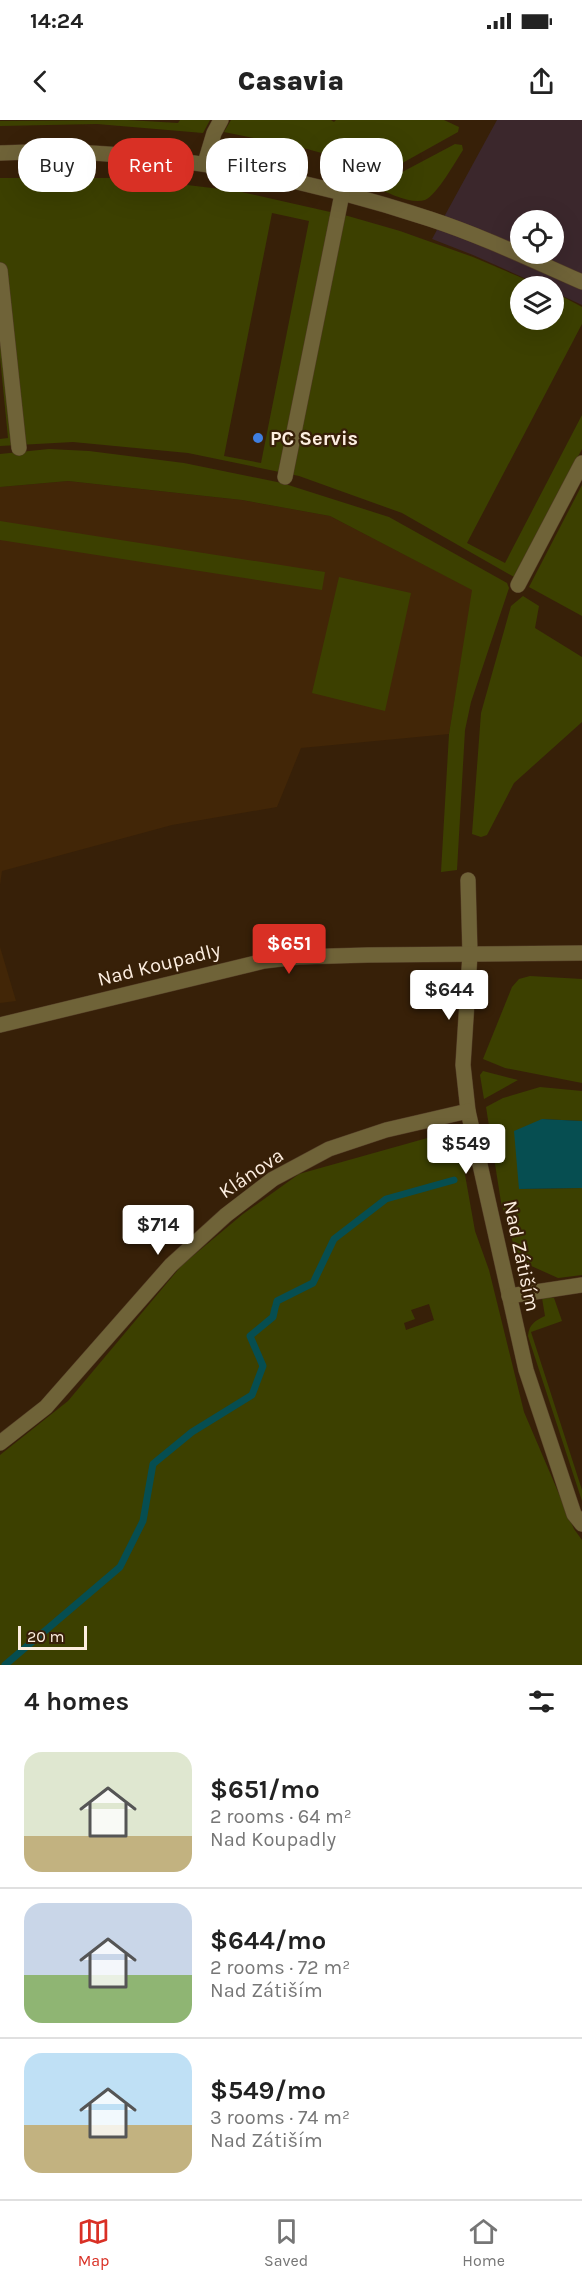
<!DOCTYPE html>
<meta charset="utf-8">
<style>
body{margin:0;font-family:Karla,sans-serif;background:#f6f6f6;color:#222;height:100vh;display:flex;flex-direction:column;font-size:22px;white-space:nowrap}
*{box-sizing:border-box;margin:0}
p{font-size:20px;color:#767676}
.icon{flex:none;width:33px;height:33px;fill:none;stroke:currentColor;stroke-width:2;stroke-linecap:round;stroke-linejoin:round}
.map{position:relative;height:1545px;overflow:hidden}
.sheet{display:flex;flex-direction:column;background:#fff;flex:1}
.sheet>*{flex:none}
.hud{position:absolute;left:18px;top:18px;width:546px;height:54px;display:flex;gap:12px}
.tools{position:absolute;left:510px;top:90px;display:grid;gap:12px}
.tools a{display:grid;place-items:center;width:54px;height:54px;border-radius:50%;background:#fff;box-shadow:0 6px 24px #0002;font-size:30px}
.scale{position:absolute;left:18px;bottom:15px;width:69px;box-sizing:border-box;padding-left:6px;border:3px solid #fdeee0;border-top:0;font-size:16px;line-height:21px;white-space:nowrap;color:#fdeee0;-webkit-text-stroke:4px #372008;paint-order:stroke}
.price{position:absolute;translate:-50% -51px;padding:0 14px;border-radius:6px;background:#fff;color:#222;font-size:20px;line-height:39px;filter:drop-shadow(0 2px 3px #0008)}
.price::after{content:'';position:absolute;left:50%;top:36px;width:18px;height:14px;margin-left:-9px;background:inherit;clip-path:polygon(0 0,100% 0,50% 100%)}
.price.on{background:#d93025;color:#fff}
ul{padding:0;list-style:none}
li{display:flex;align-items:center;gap:18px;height:150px;padding:0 24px}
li+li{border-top:2px solid #e0e0e0}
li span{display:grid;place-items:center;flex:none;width:168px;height:120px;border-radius:18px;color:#555}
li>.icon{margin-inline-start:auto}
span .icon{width:72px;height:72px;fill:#fffc;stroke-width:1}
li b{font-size:26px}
h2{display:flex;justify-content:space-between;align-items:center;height:72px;padding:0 24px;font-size:26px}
.chip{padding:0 21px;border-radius:24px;background:#fff;box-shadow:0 6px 24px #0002;font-size:21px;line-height:54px}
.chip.on{background:#d93025;color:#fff}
.status{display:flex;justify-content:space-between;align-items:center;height:42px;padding:0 30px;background:#fff;direction:ltr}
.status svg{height:16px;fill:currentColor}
header{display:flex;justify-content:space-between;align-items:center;height:78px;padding:0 24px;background:#fff;font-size:27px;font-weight:800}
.tab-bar{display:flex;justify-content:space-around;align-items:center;height:84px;border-top:2px solid #e0e0e0;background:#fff;font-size:16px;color:#767676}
.tab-bar a{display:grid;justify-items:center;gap:3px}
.tab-bar .on{color:#d93025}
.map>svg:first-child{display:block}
.commercial{fill:#3b272c;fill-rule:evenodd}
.built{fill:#422607}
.green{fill:#3c4000;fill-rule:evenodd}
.water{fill:#064e51}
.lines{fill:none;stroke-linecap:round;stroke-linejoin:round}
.stream{stroke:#064e51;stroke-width:7}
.minor-casing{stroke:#533d26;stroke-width:16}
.minor{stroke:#6f6338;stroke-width:15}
.shop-dot{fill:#3f7fe0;stroke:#372008;stroke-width:2}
.labels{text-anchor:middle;stroke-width:4.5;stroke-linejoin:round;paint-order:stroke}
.poi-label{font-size:20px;font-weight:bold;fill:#fdeee0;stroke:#372008;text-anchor:start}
.street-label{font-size:20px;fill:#fdeee0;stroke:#372008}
</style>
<div class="status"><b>14:24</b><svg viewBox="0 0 49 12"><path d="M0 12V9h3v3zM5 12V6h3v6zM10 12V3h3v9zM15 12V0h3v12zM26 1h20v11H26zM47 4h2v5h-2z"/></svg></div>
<header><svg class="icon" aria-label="back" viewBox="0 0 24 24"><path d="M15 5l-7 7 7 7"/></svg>Casavia<svg class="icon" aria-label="share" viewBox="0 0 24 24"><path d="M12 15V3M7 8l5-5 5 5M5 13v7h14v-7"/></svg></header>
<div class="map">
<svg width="582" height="1545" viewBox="0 0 582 1545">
<rect width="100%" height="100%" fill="#372008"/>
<!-- commercial -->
<path class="commercial" d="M497,0H582V185L554,172V166H542L473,135L432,119ZM520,100H554V134H520Z"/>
<!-- built -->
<g class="built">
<polygon points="68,361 242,380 330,396 473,470 449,614 301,628 277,687 172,705 2,751 0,765 0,367"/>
<polygon points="0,827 16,881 0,883"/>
</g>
<!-- green -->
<g class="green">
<polygon points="127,0 178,3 180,0 210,0 203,13 97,4 0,6 0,1"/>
<polygon points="231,0 331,0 334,2 336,0 444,0 459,7 458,12 363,65 369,46 307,29 224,12"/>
<path d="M455,24L462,25L463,30C455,42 437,75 425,80C411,85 387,72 374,67Z"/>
<path d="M0,58H129L237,71L348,96L400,111L473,137L541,166H520V200H554V172L582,187V204L467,423L505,443L582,295V329L514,457L402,393L299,356L188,333L73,322L0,326V319L8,318L0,237ZM272,93L309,101L261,343L224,336Z"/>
<polygon points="49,329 89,331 184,343 282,363 389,397 507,463 509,468 471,582 465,610 457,750 441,752 449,614 472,470 330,396 242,380 68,361 0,367 0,334"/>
<polygon points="582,365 582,496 529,467"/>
<polygon points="0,401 325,452 322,470 0,420"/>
<polygon points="339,457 411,473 385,591 312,573"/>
<polygon points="523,476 539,486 535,508 582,537 582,602 514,663 487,715 481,717 472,714 481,593 511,486"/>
<polygon points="530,856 582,859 582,963 505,948 483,939 512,867 519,859"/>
<polygon points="483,951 518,960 484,979 480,955"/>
<polygon points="540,967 582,971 582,1001 542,999 519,1069 582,1068 582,1155 558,1158 518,1140 501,1082 486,987 503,978"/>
<path d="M438,1015L459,1021L475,1111L489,1150L524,1292L574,1409L582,1420V1545H0V1335L68,1281L182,1145L243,1094L299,1054ZM429,1184L434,1200L406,1210L404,1203L415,1199L411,1190Z"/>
<path d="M549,1177L554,1178L562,1201L531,1212L582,1370V1381L528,1216C529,1204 535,1201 545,1196L542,1178Z"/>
</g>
<!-- water -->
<polygon class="water" points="542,999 582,1001 582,1068 519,1069 514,1011"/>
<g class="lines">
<!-- stream -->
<g class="stream">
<polyline points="276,1185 277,1181 313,1163 334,1119 386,1079 454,1060"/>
<polyline points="5,1545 120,1447 143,1401 153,1344 192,1312 252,1275 263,1246 250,1216 273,1197 275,1188"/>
</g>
<defs>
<g id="minor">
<path d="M0,33C146,26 292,54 430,99C482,116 532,140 582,162"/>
<polyline points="205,43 214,13 221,0"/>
<polyline points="0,150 19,328"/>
<polyline points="285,357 342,74"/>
<polyline points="518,465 582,343"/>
<polyline points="468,760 470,834 463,945 468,991 526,1250 574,1394 582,1404"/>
<polyline points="0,905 264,841 298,837 368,835 582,833"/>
<polyline points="509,1176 582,1165"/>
<polyline points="0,1323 46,1287 171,1145 226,1095 273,1059 329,1029 386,1010 468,991"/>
</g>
</defs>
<!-- minor casing -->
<use href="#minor" class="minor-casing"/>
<!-- minor -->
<use href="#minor" class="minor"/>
</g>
<!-- markers -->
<circle class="shop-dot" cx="258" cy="318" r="6"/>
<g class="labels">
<!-- poi labels -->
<g class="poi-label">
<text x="270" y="325">PC Servis</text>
</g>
<!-- street labels -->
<g class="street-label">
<text transform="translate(159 844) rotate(-14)" y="7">Nad Koupadly</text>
<text transform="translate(251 1053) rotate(-34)" y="7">Klánova</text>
<text transform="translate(522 1136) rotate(78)" y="7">Nad Zátiším</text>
</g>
</g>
</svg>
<div class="tools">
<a><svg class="icon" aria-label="locate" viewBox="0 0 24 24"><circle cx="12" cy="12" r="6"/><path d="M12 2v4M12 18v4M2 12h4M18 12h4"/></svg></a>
<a><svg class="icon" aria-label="layers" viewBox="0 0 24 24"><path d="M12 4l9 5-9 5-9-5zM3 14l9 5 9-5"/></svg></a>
</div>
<div class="scale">20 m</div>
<b class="price on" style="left:289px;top:855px">$651</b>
<b class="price" style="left:449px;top:901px">$644</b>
<b class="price" style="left:466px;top:1055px">$549</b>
<b class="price" style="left:158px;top:1136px">$714</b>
<div class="hud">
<a class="chip">Buy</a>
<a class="chip on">Rent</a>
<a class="chip">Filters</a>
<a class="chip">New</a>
</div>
</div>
<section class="sheet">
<h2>4 homes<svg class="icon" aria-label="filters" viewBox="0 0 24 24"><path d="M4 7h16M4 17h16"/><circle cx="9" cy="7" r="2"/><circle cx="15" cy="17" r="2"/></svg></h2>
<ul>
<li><span style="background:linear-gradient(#dfe7d0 70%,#c2b280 0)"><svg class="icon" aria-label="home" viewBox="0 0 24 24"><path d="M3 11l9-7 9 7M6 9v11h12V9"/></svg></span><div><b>$651/mo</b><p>2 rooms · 64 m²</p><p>Nad Koupadly</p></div></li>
<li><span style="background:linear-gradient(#c9d6e8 60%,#8fb573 0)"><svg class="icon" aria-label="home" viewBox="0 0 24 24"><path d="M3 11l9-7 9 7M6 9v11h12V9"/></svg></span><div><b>$644/mo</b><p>2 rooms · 72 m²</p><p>Nad Zátiším</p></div></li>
<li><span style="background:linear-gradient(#bfe0f5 60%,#c2b280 0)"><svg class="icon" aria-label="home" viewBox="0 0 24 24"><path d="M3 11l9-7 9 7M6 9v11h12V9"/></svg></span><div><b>$549/mo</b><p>3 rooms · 74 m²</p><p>Nad Zátiším</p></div></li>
</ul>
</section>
<nav class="tab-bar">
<a class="on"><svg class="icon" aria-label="map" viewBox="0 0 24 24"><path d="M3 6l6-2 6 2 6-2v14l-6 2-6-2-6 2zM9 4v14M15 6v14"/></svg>Map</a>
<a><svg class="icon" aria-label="saved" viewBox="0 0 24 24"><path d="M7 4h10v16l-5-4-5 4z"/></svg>Saved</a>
<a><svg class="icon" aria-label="home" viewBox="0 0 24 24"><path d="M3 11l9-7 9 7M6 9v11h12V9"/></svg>Home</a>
</nav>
